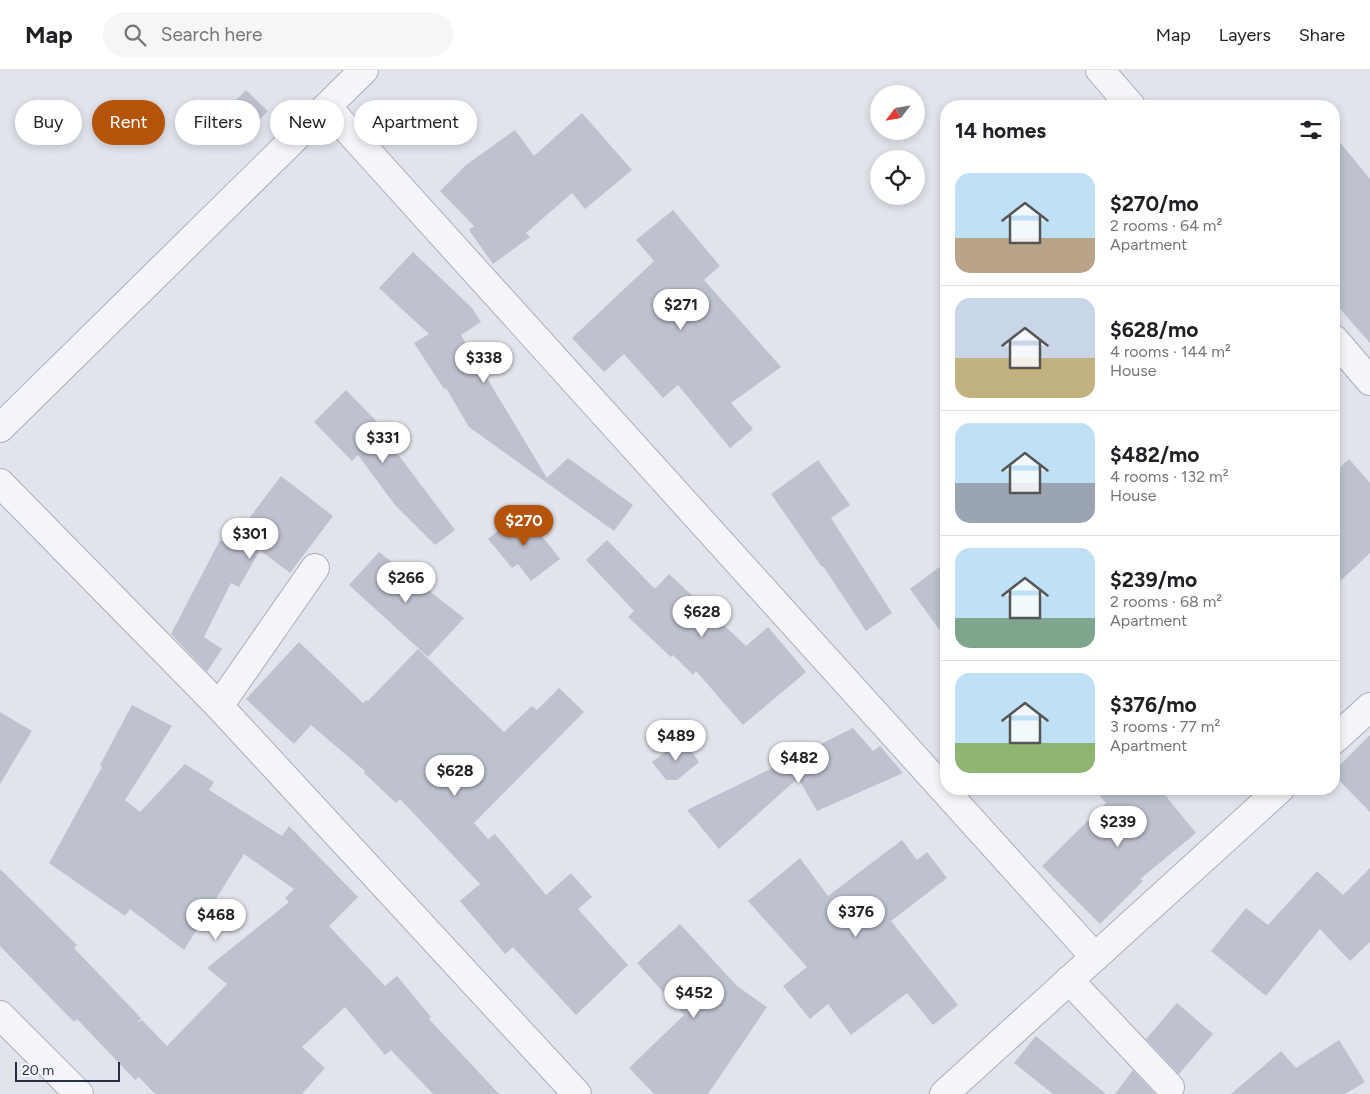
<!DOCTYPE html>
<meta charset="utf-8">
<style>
body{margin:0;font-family:Figtree,sans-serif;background:#f6f6f6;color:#202124;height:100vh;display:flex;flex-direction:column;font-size:19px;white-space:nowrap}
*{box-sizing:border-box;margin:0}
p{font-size:16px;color:#757577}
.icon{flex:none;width:28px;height:28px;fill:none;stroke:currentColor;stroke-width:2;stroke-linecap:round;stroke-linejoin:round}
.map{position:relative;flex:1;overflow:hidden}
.drawer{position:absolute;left:940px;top:30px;width:400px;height:695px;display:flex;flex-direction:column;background:#fff;border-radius:20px;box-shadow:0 2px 8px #0003}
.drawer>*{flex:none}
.guide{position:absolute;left:15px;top:30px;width:475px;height:45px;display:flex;gap:10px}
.needle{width:32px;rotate:239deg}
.tools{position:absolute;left:870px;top:15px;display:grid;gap:10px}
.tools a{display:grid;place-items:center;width:55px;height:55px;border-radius:50%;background:#fff;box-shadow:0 2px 8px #0003;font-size:25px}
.scale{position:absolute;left:15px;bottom:12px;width:105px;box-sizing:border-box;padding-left:5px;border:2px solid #272e45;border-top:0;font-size:14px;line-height:18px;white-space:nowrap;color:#272e45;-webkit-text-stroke:4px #f1f3f8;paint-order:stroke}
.price{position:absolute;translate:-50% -42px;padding:0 11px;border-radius:18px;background:#fff;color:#222;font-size:16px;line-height:32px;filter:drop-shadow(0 1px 2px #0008)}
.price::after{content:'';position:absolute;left:50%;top:30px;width:15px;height:11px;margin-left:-8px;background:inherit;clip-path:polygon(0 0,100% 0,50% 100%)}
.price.on{background:#b45309;color:#fff}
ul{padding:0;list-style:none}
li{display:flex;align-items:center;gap:15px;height:125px;padding:0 15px}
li+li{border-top:1px solid #e0e0e0}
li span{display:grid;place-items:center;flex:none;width:140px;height:100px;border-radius:15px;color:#555}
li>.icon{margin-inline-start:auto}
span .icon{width:60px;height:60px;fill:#fffc;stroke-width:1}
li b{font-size:21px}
h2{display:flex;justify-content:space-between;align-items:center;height:60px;padding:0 15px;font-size:21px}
.tag{padding:0 18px;border-radius:22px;background:#fff;box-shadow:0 2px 8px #0003;font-size:18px;line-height:45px}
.tag.on{background:#b45309;color:#fff}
header{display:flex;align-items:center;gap:30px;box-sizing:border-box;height:70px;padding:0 25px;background:#fff;border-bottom:1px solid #e0e0e0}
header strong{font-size:24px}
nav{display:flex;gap:28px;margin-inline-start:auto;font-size:18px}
.search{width:350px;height:45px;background:#f6f6f6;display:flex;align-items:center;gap:12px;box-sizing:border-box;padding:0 18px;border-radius:28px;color:#757577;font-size:19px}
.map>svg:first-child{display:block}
.building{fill:#bec2cf}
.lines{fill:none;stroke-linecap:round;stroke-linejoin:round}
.minor-casing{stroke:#a9adb9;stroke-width:30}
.minor{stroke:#f5f5f9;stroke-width:28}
</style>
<header>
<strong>Map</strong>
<div class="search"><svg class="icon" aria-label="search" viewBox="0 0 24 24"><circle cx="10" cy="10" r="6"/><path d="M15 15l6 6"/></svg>Search here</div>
<nav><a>Map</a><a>Layers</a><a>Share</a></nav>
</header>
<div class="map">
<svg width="1370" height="1024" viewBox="0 0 1370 1024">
<rect width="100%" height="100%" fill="#e1e4eb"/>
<!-- building -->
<g class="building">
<polygon points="246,20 268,41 249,61 227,40"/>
<polygon points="582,43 632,100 585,139 572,123 526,163 530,167 493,194 469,160 474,156 440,121 466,95 515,60 534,86"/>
<polygon points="1334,65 1370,109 1370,273 1334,232"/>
<polygon points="673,140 720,196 704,210 781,297 731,333 753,359 730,378 678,315 663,328 624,284 604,302 572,268 654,191 636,170"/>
<polygon points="413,182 472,238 481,252 461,265 547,408 568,388 633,435 614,461 469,357 446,318 444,319 414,273 429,264 379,218"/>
<polygon points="346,320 384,359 381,362 455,460 435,475 395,435 358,385 352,391 314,352"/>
<polygon points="1349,389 1370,413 1370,483 1334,517 1334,403"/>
<polygon points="818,390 850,435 831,448 892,543 866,561 823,496 822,497 771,424"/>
<polygon points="281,406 333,446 290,503 260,480 239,517 231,513 204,567 222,579 207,602 171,564 220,470 229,475"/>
<polygon points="522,441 560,489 531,511 518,494 512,498 488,469"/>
<polygon points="607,470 655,519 669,504 746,576 768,557 806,602 743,655 696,601 693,605 673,585 671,587 628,547 634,541 586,490"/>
<polygon points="379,482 464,548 428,587 349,515"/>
<polygon points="946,492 946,569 910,519"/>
<polygon points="299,572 363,633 366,630 368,631 418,579 504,662 532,636 537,640 559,618 584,642 474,753 488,769 495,764 546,825 571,803 592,827 578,839 628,895 576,945 513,877 505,884 460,831 480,814 400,729 396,733 364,703 365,701 311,655 294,674 246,629"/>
<polygon points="132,635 172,656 125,730 140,742 185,694 214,712 209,720 282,766 289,756 358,827 329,856 385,916 397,906 431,947 429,949 499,1024 433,1024 391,980 385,985 345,937 302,977 325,998 302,1024 155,1024 139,1007 135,1010 77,949 74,952 0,876 0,799 77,875 74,878 141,948 137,953 142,950 167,976 227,914 207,898 289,832 285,828 294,819 244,784 184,880 130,839 125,846 49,793 102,697 100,695"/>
<polygon points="0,642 32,661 0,714"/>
<polygon points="853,658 873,681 880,676 903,703 817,741 798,708 719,779 687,740"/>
<polygon points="1370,665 1370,742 1334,705 1334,701"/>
<polygon points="683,669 699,692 677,710 666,710 652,692"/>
<polygon points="1094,719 1160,719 1196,763 1140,809 1143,811 1100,854 1042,796 1106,733"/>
<polygon points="902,770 917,790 927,782 947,808 891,851 958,935 933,955 907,923 851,965 828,934 810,949 783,916 807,897 748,831 800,788 828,826"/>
<polygon points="1370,798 1370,872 1350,891 1320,859 1266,926 1211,881 1246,838 1268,855 1317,801 1343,825"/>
<polygon points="680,854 737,916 767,937 708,1024 654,1024 629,998 684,945 637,893"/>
<polygon points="1177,933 1213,964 1179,1004 1146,969"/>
<polygon points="1036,966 1106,1024 1053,1024 1014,993"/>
<polygon points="1339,970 1365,1012 1345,1024 1231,1024 1281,981 1296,998"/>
<polygon points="1133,1000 1155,1024 1115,1024"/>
</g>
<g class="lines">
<defs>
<g id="minor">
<polyline points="1100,0 1131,36"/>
<polyline points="328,38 1095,887"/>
<polyline points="1334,269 1370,311"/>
<polyline points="0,358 364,0"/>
<polyline points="0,413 219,636 577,1024"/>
<polyline points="219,636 315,498"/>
<polyline points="1334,670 1370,637"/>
<polyline points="1069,910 1170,1017"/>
<polyline points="0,945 79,1024"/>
<polyline points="944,1024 1280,719"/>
</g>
</defs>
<!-- minor casing -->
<use href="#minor" class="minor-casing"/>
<!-- minor -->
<use href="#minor" class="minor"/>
</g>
</svg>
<div class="tools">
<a><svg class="needle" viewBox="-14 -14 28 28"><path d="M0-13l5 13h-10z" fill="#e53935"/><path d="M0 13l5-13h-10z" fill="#757577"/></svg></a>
<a><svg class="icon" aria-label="locate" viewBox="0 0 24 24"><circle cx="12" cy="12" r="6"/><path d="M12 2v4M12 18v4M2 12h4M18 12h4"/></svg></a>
</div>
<div class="scale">20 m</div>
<b class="price" style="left:681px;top:261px">$271</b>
<b class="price" style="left:484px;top:314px">$338</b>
<b class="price" style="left:383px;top:394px">$331</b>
<b class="price on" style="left:524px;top:477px">$270</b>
<b class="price" style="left:250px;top:490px">$301</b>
<b class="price" style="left:406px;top:534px">$266</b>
<b class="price" style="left:702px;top:568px">$628</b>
<b class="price" style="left:676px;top:692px">$489</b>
<b class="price" style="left:799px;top:714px">$482</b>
<b class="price" style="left:455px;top:727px">$628</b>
<b class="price" style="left:1118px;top:778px">$239</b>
<b class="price" style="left:856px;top:868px">$376</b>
<b class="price" style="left:216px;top:871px">$468</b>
<b class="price" style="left:694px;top:949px">$452</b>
<div class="guide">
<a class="tag">Buy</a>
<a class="tag on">Rent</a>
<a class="tag">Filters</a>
<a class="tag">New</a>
<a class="tag">Apartment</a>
</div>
<section class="drawer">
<h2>14 homes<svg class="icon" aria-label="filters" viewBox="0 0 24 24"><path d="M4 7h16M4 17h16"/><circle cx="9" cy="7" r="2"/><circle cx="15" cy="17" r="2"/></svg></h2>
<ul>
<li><span style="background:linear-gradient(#bfe0f5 65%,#b9a48a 0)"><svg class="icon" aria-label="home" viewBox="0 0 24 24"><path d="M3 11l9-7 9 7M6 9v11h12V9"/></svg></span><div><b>$270/mo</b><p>2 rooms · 64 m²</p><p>Apartment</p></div></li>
<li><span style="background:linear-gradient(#c9d6e8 60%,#c2b280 0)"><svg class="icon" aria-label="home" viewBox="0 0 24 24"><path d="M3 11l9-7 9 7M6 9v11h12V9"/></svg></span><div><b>$628/mo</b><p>4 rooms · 144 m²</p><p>House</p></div></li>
<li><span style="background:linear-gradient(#bfe0f5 60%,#9aa5b1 0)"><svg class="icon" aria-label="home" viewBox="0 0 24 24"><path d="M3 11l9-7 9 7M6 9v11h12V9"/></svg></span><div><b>$482/mo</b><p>4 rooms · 132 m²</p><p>House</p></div></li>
<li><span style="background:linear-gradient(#bfe0f5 70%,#7fa58c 0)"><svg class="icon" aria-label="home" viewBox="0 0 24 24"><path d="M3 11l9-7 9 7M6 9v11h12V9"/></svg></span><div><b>$239/mo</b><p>2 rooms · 68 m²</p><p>Apartment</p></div></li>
<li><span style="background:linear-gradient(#bfe0f5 70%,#8fb573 0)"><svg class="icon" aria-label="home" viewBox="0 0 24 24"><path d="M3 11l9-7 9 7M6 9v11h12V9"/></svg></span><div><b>$376/mo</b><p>3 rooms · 77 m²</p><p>Apartment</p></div></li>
</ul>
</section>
</div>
